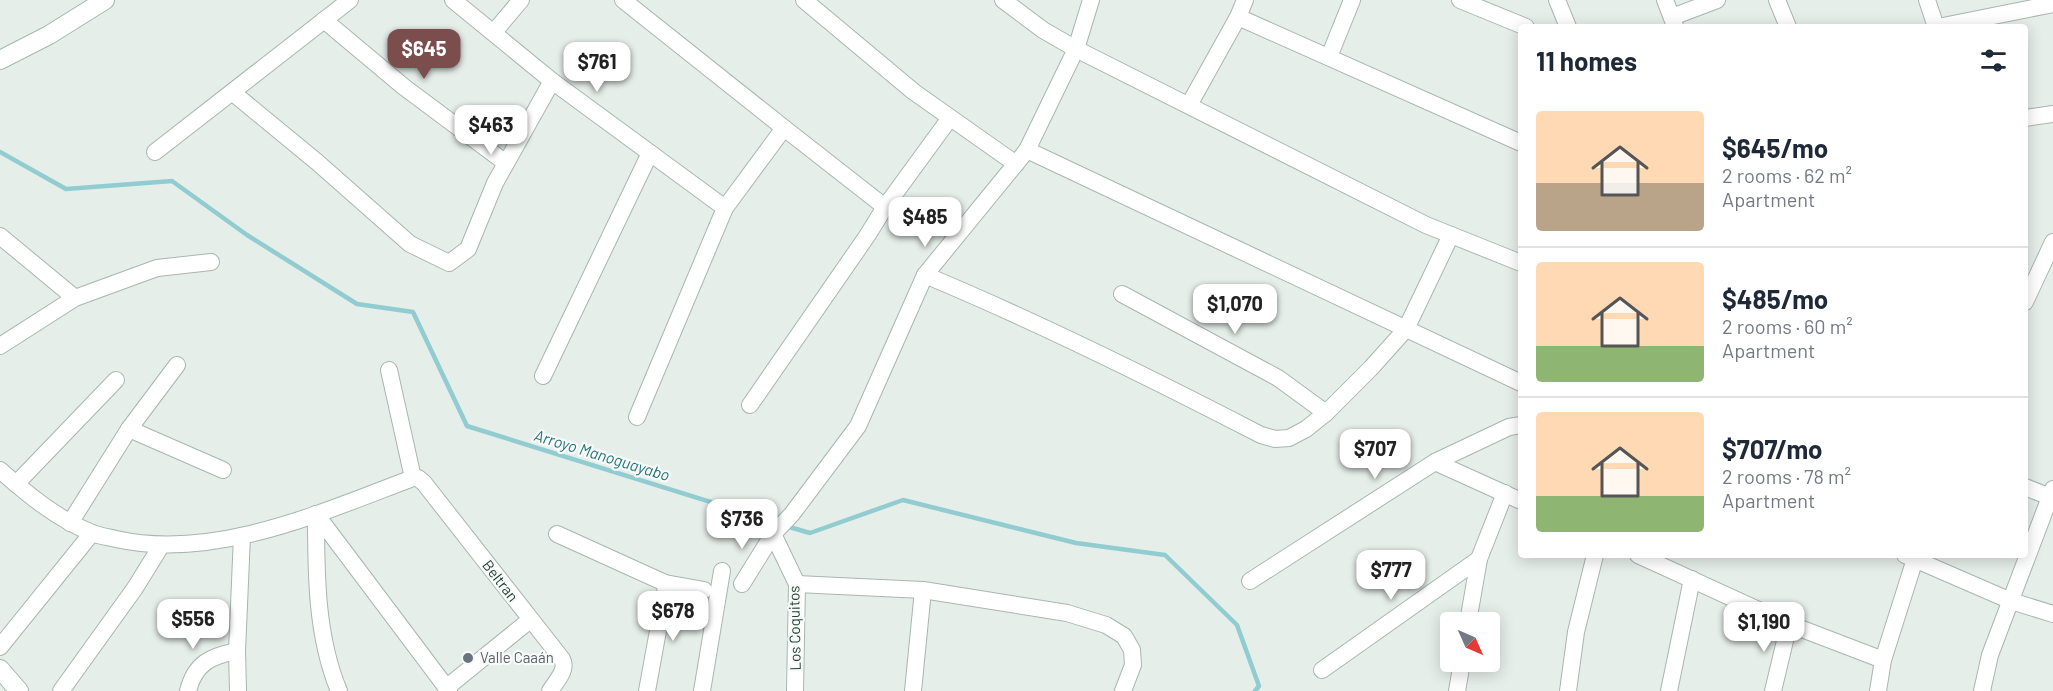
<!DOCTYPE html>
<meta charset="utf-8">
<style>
body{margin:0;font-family:Barlow,sans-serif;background:#f2f2f3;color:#1f2937;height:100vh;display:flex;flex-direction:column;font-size:22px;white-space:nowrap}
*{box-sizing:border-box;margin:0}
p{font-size:20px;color:#747a83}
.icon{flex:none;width:33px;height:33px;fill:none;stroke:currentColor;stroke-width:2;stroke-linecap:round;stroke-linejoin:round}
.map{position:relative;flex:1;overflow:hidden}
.panel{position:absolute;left:1518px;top:24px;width:510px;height:534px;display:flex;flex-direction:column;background:#fff;border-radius:6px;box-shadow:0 3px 15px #0003}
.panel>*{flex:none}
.needle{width:39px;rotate:135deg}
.tools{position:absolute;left:1440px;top:612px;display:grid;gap:12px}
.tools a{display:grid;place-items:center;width:60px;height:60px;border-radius:6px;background:#fff;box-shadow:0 3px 15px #0003;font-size:30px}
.price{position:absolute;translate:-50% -51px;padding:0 14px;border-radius:12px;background:#fff;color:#222;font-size:20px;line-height:39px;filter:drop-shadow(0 2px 3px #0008)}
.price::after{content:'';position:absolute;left:50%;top:36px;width:18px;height:14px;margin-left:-9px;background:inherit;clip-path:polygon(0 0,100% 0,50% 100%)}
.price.active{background:#7b4d4d;color:#fff}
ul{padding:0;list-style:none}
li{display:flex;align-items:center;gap:18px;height:150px;padding:0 18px}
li+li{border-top:2px solid #e0e1e3}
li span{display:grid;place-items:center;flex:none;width:168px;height:120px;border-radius:6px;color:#555}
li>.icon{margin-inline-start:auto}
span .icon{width:72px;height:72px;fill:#fffc;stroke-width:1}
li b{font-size:26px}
h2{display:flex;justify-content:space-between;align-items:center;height:72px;padding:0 18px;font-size:26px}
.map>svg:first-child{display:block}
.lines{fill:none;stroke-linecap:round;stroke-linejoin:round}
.stream{stroke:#91ccd0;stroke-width:4.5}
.street-casing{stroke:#a8b6b0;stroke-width:18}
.secondary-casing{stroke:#a5b9b0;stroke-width:20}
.street{stroke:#fff;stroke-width:16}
.secondary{stroke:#fff;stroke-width:18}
.worship-dot{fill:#6b7280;stroke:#f7faf8;stroke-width:2}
.labels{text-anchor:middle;stroke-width:4.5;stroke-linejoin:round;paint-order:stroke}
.street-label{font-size:15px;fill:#254036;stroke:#f7faf8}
.worship-label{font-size:15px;fill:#5b616d;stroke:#f7faf8;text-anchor:start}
.water-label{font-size:16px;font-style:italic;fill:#227479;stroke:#f7faf8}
</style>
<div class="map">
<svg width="2053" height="691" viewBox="0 0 2053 691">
<rect width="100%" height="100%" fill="#e6eeea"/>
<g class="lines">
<!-- stream -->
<g class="stream">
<polyline points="0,152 66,189 172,181 247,235 357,304 413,312 467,426 778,523"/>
<polyline points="786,526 810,533 903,500 1076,543 1165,555 1237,625 1259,686 1255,691"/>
</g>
<defs>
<g id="street">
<polyline points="453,0 552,81 725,208"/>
<polyline points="623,0 784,128 885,207"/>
<polyline points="804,0 914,92 1016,164"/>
<polyline points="1003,0 1043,30 1076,49 1426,225 1521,263"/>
<polyline points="1460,0 1526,27"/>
<polyline points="1557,0 1568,27"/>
<polyline points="1665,0 1675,26"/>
<polyline points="1777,0 1788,27"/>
<polyline points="1927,0 1936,27"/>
<polyline points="1238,17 1521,143"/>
<polyline points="1672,17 1717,0"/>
<polyline points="324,20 404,87 506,163"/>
<polyline points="1938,27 2053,4"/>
<polyline points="494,32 521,0"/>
<polyline points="1329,57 1352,0"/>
<polyline points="232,92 317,162 410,244 449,263 468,249 495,183 552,81"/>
<polyline points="1189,105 1238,17 1245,0"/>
<polyline points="2025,118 2053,114"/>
<polyline points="1027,150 1521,383"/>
<polyline points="155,152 350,0"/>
<polyline points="0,236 75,298"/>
<path d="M925,275C1040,323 1151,378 1261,435L1275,439L1289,438L1306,429L1326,413L1371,368L1406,329L1451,235"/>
<polyline points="1122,294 1278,378 1326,413"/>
<polyline points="2025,302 2053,242"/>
<polyline points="0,346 75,298 157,268 211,262"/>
<polyline points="389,370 413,478"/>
<polyline points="543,376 650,153"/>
<polyline points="750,405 867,236 885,207 950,118"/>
<polyline points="637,417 725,208 784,128"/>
<polyline points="129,429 223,470"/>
<polyline points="1435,462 1521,501"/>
<path d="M0,470C27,494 56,518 90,532C98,536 108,537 116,539C215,561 322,512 413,478"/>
<path d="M413,478H418L424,483L562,659C568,670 556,681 550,691"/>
<polyline points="16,484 116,380"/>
<polyline points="2025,487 2053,498"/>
<polyline points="316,514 449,691"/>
<path d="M316,514C316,573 316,636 339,691"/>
<polyline points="70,523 129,429 177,365"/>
<polyline points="557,534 665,583 666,587 647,691"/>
<polyline points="773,534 797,584 795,691"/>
<polyline points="1638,555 1789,624 1883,660"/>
<polyline points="1905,555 2011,601 2053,614"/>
<polyline points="1250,581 1435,462 1509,427 1521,425"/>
<polyline points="665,583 704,590"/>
<polyline points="742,584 773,534 792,514 858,426 925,275 1027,150 1076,49 1091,0"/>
<polyline points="797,584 923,590 1067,613 1106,625 1124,636 1132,650 1133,665 1123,691"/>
<polyline points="1468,622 1479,559 1505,493"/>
<polyline points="0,647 92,533"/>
<polyline points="1322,670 1479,559"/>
<polyline points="446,688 530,620"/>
<polyline points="61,691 135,588 161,546"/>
<path d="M188,691C195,663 211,656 237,651"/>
<polyline points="238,691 237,651 242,536"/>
<polyline points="702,691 722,571"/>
<polyline points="913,691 923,590"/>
<polyline points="1457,691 1462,662"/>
<polyline points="1568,691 1576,632 1595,555"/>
<polyline points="1669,691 1692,579"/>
<polyline points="1773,691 1789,624"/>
<polyline points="1878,691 1883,660 1915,559"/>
<polyline points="1982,691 1990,655 2053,489"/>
</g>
<g id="secondary">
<polyline points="0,60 49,35 105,0"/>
<polyline points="0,669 19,691"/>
</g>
</defs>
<!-- street casing -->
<use href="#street" class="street-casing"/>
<!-- secondary casing -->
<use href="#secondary" class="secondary-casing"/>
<!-- street -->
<use href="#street" class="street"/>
<!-- secondary -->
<use href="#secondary" class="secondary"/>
</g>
<!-- markers -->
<circle class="worship-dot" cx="468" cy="658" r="6"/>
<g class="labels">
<!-- street labels -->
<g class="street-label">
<text transform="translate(500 581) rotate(52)" y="5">Beltran</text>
<text transform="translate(795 628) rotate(-91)" y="5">Los Coquitos</text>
</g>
<!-- worship labels -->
<g class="worship-label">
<text x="480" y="663">Valle Caaán</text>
</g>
<!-- water labels -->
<g class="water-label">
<text transform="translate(602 455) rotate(17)" y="6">Arroyo Manoguayabo</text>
</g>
</g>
</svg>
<div class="tools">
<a><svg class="needle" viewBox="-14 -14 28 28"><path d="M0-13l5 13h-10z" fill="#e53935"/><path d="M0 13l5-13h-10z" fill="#747a83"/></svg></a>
</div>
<b class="price active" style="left:424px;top:80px">$645</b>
<b class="price" style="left:597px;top:93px">$761</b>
<b class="price" style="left:491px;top:156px">$463</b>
<b class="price" style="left:925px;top:248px">$485</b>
<b class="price" style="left:1235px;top:335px">$1,070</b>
<b class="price" style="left:1375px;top:480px">$707</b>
<b class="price" style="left:742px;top:550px">$736</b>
<b class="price" style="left:1391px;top:601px">$777</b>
<b class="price" style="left:673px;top:642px">$678</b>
<b class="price" style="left:193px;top:650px">$556</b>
<b class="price" style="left:1764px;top:653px">$1,190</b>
<section class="panel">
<h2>11 homes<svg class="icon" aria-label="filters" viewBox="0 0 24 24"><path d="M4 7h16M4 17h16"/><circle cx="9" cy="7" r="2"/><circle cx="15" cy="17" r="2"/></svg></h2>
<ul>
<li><span style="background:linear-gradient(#ffd9b3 60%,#b9a48a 0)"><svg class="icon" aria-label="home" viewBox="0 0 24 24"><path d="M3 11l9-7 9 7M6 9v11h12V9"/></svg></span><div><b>$645/mo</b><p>2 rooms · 62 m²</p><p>Apartment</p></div></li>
<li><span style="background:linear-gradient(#ffd9b3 70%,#8fb573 0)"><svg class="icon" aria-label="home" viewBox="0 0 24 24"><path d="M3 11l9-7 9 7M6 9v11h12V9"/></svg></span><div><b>$485/mo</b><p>2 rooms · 60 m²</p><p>Apartment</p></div></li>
<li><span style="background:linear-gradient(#ffd9b3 70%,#8fb573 0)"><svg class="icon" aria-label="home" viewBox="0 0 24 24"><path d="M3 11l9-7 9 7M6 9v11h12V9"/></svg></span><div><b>$707/mo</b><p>2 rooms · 78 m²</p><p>Apartment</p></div></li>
</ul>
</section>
</div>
